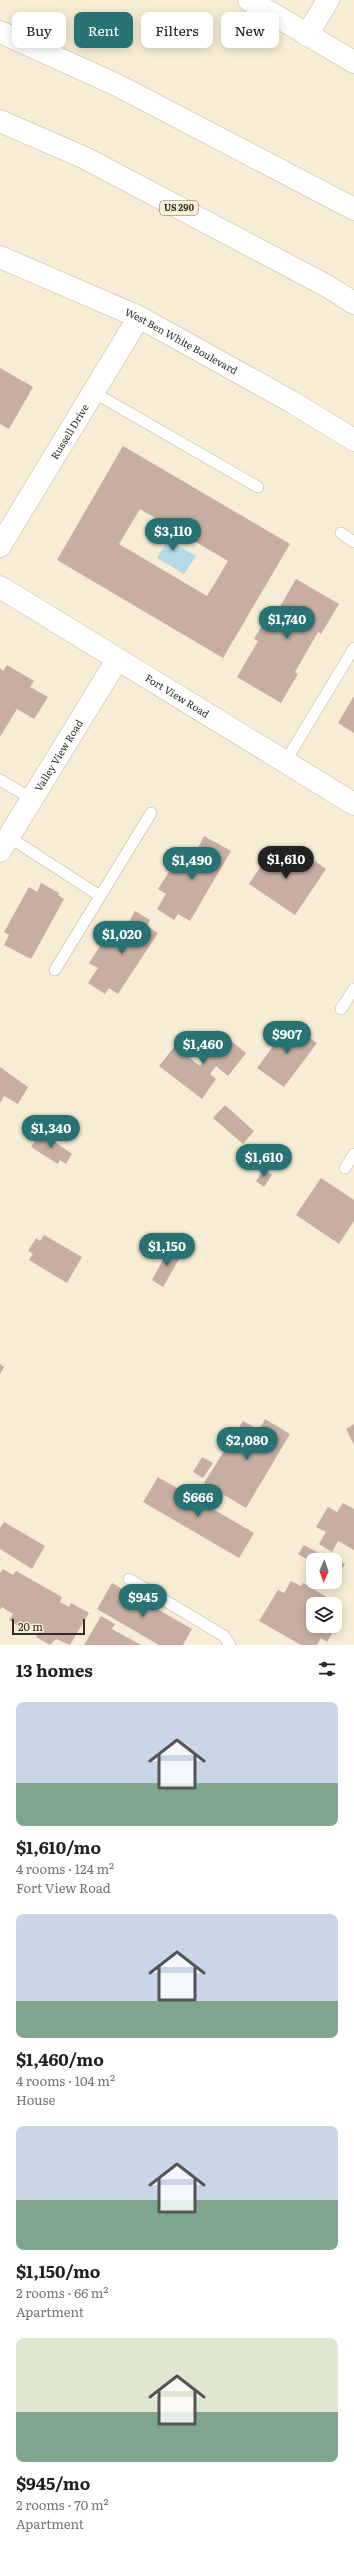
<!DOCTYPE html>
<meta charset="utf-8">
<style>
body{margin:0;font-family:Literata,serif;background:#f6f6f6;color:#202124;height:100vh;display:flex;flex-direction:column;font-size:15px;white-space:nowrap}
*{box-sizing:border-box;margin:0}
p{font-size:13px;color:#757577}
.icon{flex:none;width:22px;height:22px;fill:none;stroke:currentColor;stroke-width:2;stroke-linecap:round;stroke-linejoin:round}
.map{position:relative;height:1645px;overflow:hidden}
.drawer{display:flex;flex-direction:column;background:#fff;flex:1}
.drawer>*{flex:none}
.hud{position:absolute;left:12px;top:12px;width:330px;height:36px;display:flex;gap:8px}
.needle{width:26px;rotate:182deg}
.tools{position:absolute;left:306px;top:1553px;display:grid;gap:8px}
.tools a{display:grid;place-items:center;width:36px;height:36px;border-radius:8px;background:#fff;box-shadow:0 2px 10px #0003;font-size:20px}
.scale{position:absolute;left:12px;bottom:10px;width:73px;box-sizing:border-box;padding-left:4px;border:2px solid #302c23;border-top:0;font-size:11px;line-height:14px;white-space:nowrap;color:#302c23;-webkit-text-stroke:3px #f6edd4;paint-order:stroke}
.price{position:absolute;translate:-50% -34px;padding:0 9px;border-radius:14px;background:#277272;color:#fff;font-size:13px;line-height:26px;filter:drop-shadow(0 1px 2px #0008)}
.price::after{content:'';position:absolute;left:50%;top:24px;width:12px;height:9px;margin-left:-6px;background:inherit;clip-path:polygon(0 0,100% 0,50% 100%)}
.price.current{background:#222;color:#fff}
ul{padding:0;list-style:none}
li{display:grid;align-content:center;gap:8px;height:212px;padding:0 16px}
li span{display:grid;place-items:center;height:124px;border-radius:8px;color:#555}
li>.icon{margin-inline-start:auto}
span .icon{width:72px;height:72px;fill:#fffc;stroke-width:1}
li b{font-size:17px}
h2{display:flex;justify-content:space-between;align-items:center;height:48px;padding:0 16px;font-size:17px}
.tag{padding:0 14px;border-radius:8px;background:#fff;box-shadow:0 2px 10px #0003;font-size:14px;line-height:36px}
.tag.current{background:#277272;color:#fff}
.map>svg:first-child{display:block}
.water{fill:#b4dbe5}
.building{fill:#c8aea2;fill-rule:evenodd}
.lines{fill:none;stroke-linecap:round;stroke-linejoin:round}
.lane-casing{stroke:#c0b79f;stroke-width:12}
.street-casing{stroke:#c0b79f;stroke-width:23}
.secondary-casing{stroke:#c0b79f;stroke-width:23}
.highway-casing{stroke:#c0b79f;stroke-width:23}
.lane{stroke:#fff;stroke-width:11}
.street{stroke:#fff;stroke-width:22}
.secondary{stroke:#fff;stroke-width:22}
.highway{stroke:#fff;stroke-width:22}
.labels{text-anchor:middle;stroke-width:3.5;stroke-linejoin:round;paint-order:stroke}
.shield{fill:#f6edd4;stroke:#6b6658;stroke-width:1}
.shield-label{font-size:9px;font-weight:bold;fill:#302c23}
.street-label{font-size:10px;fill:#302c23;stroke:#f6edd4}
</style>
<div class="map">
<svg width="354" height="1645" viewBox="0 0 354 1645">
<rect width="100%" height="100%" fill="#f6edd4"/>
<!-- water -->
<polygon class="water" points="168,540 196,556 184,574 157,558"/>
<!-- building -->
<g class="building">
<polygon points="0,368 33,387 9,429 0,424"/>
<path d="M123,446L290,544L223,658L57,560ZM140,509L228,561L207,596L119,544Z"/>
<polygon points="296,579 339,604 321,634 318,632 295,672 298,674 281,703 237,677 258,641 254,639 269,613 274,617"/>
<polygon points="7,665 34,681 30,687 48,697 34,719 17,709 0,737 0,668 3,671"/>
<polygon points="354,696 354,733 338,723"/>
<polygon points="204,836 231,851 190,921 178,914 174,920 157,909 166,894 158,889 173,866 185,873"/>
<polygon points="274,846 309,870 315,861 326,869 295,915 249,884"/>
<polygon points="41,883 59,893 58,895 64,899 31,959 4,945 9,935 4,932 29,887 37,892"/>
<polygon points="135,911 150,920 147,926 158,933 118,994 109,988 105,994 88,983 98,968 89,963 104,940 115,947"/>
<polygon points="288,1022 317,1043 284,1087 257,1068 278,1040 275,1039"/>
<polygon points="221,1033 246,1053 228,1076 216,1066 210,1074 216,1079 202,1099 159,1066 175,1046 200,1066 208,1056 205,1054"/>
<polygon points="0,1067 28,1087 18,1104 4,1096 0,1103"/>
<polygon points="225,1105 254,1131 243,1144 213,1118"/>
<polygon points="41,1132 72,1154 66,1164 60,1160 58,1164 31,1147"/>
<polygon points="264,1169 272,1175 264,1187 256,1181"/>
<polygon points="321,1178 354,1200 354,1221 339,1244 296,1215"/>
<polygon points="44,1235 82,1257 67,1283 29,1260 33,1254 28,1251 36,1238 40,1241"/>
<polygon points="170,1247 182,1254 163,1287 152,1280"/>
<polygon points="0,1364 4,1367 0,1374"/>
<polygon points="265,1419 290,1434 246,1508 204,1483 243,1421 259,1430"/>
<polygon points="354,1424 354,1445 346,1429"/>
<polygon points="202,1457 213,1463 203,1478 193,1472"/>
<polygon points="158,1477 254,1533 239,1558 143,1502"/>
<polygon points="343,1503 354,1509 354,1550 338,1541 332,1552 319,1544 326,1532 316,1527 328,1507 337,1512"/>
<polygon points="4,1522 45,1546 32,1569 0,1549 0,1528"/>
<polygon points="304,1545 317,1552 311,1562 298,1554"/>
<polygon points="325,1553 345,1564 338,1576 335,1574 335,1560 320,1560"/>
<polygon points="3,1569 13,1575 16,1571 62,1597 60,1602 69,1607 71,1603 89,1613 70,1645 56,1639 50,1645 36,1637 40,1630 28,1623 24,1630 9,1620 13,1614 2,1607 0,1610 0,1573"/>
<polygon points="291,1581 301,1586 303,1583 335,1602 334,1604 313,1604 313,1626 337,1625 327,1642 321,1638 317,1645 301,1645 259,1621 278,1590 284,1593"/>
<polygon points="112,1583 192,1629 183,1645 159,1645 97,1609"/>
<polygon points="101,1616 115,1624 112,1629 141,1645 84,1645"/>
</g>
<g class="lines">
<defs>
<g id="lane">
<polyline points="93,392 258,487"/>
<polyline points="341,533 354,542"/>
<polyline points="285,762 354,648"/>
<polyline points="0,780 32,799"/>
<polyline points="9,837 100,896"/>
<polyline points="55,970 151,813"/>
<polyline points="341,1009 354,989"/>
<polyline points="345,1168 354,1154"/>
<polyline points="129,1579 224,1636 230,1645"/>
</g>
<g id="street">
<polyline points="307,35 328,0"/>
<path id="s1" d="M0,546L139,317"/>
<path id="s2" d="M0,587L354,804"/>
<path id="s3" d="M0,851L117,660"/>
</g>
<g id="secondary">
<polyline points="249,0 354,62"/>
<path id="s4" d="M0,257L139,317L292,402L354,440"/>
</g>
<g id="highway">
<polyline points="0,32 117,85 354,209"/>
<polyline points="0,121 85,158 327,286 354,303"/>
</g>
</defs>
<!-- lane casing -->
<use href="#lane" class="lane-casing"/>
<!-- street casing -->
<use href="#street" class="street-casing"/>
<!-- secondary casing -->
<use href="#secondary" class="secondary-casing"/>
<!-- highway casing -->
<use href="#highway" class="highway-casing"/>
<!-- lane -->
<use href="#lane" class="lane"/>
<!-- street -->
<use href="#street" class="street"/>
<!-- secondary -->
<use href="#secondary" class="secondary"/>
<!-- highway -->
<use href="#highway" class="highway"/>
</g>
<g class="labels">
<!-- shield labels -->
<rect class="shield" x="160" y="201" width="38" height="14" rx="3"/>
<g class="shield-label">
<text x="179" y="211">US 290</text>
</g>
<!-- street labels -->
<g class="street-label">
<text dy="4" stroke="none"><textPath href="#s4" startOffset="200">West Ben White Boulevard</textPath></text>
<text dy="4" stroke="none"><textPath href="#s1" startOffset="134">Russell Drive</textPath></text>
<text dy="4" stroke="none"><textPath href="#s2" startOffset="208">Fort View Road</textPath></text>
<text dy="4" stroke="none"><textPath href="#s3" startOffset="112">Valley View Road</textPath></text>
</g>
</g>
</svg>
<div class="tools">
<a><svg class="needle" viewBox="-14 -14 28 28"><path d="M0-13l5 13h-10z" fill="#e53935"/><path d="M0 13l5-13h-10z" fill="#757577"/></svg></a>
<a><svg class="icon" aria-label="layers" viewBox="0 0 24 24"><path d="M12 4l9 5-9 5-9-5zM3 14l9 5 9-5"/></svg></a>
</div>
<div class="scale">20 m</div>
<b class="price" style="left:173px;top:552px">$3,110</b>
<b class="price" style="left:287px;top:640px">$1,740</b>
<b class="price current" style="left:286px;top:880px">$1,610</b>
<b class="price" style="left:192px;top:881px">$1,490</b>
<b class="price" style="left:122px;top:955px">$1,020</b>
<b class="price" style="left:287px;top:1055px">$907</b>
<b class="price" style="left:203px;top:1065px">$1,460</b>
<b class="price" style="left:51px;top:1149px">$1,340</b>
<b class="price" style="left:264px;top:1178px">$1,610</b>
<b class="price" style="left:167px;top:1267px">$1,150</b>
<b class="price" style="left:247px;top:1461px">$2,080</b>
<b class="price" style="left:198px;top:1518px">$666</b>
<b class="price" style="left:143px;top:1618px">$945</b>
<div class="hud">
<a class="tag">Buy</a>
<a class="tag current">Rent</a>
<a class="tag">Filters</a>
<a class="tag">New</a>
</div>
</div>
<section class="drawer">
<h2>13 homes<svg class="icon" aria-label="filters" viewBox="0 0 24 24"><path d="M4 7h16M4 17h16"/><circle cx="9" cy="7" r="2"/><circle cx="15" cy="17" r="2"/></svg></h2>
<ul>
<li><span style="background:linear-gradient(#c9d6e8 65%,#7fa58c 0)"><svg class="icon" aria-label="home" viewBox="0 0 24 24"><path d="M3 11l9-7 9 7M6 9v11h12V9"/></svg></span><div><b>$1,610/mo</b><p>4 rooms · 124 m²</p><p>Fort View Road</p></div></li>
<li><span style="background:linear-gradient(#c9d6e8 70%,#7fa58c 0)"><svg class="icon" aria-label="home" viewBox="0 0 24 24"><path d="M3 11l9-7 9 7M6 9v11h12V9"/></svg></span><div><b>$1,460/mo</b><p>4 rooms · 104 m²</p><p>House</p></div></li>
<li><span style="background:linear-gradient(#c9d6e8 60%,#7fa58c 0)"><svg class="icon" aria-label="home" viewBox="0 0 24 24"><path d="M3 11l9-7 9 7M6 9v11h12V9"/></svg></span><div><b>$1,150/mo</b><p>2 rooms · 66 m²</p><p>Apartment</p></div></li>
<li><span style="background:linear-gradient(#dfe7d0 60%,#7fa58c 0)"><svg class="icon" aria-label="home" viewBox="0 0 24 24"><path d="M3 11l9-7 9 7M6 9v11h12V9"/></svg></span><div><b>$945/mo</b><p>2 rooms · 70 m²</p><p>Apartment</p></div></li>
</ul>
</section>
